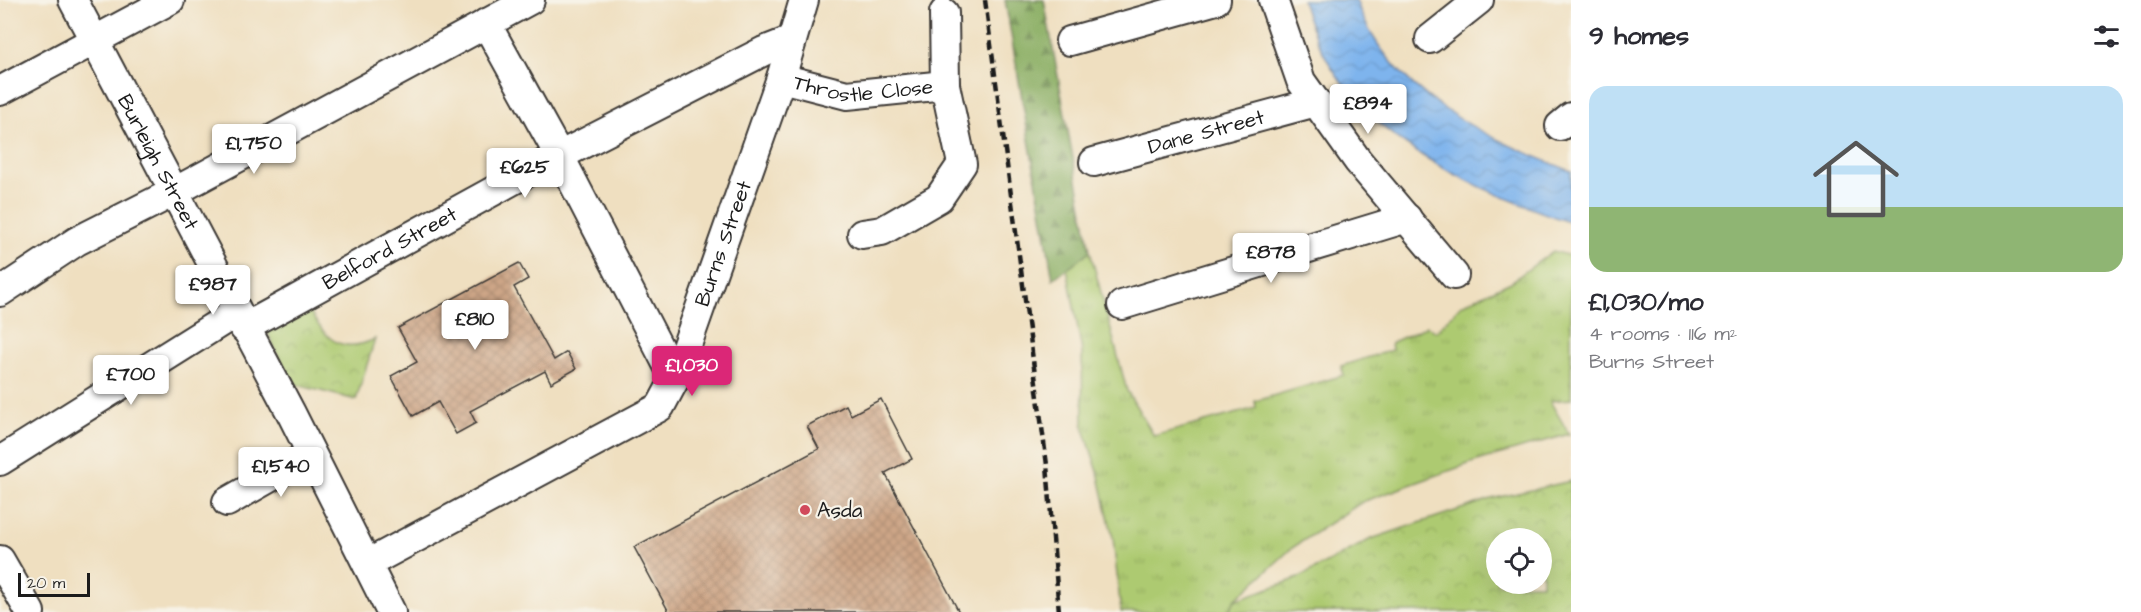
<!DOCTYPE html>
<meta charset="utf-8">
<style>
body{margin:0;font-family:"Architects Daughter",sans-serif;background:#f7f7f7;color:#2b2b33;height:100vh;display:flex;flex-direction:column;font-size:22px;white-space:nowrap}
*{box-sizing:border-box;margin:0}
p{font-size:20px;color:#7c7c81}
.icon{flex:none;width:33px;height:33px;fill:none;stroke:currentColor;stroke-width:2;stroke-linecap:round;stroke-linejoin:round}
.map{position:relative;flex:1;overflow:hidden}
.panel{display:flex;flex-direction:column;background:#fff;width:570px}
.panel>*{flex:none}
.fabs{position:absolute;left:1486px;top:528px;display:grid;gap:12px}
.fabs a{display:grid;place-items:center;width:66px;height:66px;border-radius:50%;background:#fff;box-shadow:0 6px 24px #0002;font-size:30px}
.scale{position:absolute;left:18px;bottom:15px;width:72px;box-sizing:border-box;padding-left:6px;border:3px solid #1c1c1c;border-top:0;font-size:16px;line-height:21px;white-space:nowrap;color:#1c1c1c;-webkit-text-stroke:4px #f7f3e8;paint-order:stroke}
.price{position:absolute;translate:-50% -51px;padding:0 14px;border-radius:6px;background:#fff;color:#222;font-size:20px;line-height:39px;filter:drop-shadow(0 2px 3px #0008)}
.price::after{content:'';position:absolute;left:50%;top:36px;width:18px;height:14px;margin-left:-9px;background:inherit;clip-path:polygon(0 0,100% 0,50% 100%)}
.price.current{background:#db2777;color:#fff}
ul{padding:0;list-style:none}
li{display:grid;align-content:center;gap:12px;height:318px;padding:0 18px}
li+li{border-top:2px solid #e1e1e2}
li span{display:grid;place-items:center;height:186px;border-radius:18px;color:#555}
li>.icon{margin-inline-start:auto}
span .icon{width:108px;height:108px;fill:#fffc;stroke-width:1}
li b{font-size:26px}
h2{display:flex;justify-content:space-between;align-items:center;height:72px;padding:0 18px;font-size:26px}
main{display:flex;flex:1;min-height:0}
.map>svg:first-child{display:block}
.grass{fill:url(#grass-tufts);stroke:#647346;stroke-width:1.5}
.forest{fill:url(#forest-firs);stroke:#536540;stroke-width:1.5}
.park{fill:url(#park-crowns);stroke:#647346;stroke-width:1.5;fill-rule:evenodd}
.water{fill:url(#water-waves);stroke:#4d6884;stroke-width:1.5}
.building{fill:url(#building-cross-hatch)}
.lines{fill:none;stroke-linecap:round;stroke-linejoin:round}
.minor-casing{stroke:#3c3935;stroke-width:32}
.minor{stroke:#fff;stroke-width:28}
.rail{stroke:#1c1c1c;stroke-width:4.5;stroke-dasharray:9 4.5;stroke-linecap:butt}
.poi-dot{fill:#d1495b;stroke:#f7f3e8;stroke-width:2}
.labels{text-anchor:middle;stroke-width:4.5;stroke-linejoin:round;paint-order:stroke}
.street-label{font-size:21px;fill:#1c1c1c;stroke:#f7f3e8}
.poi-label{font-size:21px;fill:#1c1c1c;stroke:#f7f3e8;text-anchor:start}
</style>
<main>
<div class="map">
<svg width="1571" height="612" viewBox="0 0 1571 612">
<defs>
<pattern id="grass-tufts" width="24" height="20" patternUnits="userSpaceOnUse" patternTransform="scale(1.5)"><rect width="24" height="20" fill="#adca71"/><path d="M3 7l-1-3M5 7V3M7 7l1-3M15 17l-1-3M17 17v-4M19 17l1-3" fill="none" stroke="#94ad61"/></pattern>
<pattern id="forest-firs" width="22" height="20" patternUnits="userSpaceOnUse" patternTransform="scale(1.5)"><rect width="22" height="20" fill="#8aae63"/><path d="M5 1l3.5 6h-7zM16 11l3.5 6h-7z" fill="#708d51"/></pattern>
<pattern id="park-crowns" width="20" height="18" patternUnits="userSpaceOnUse" patternTransform="scale(1.5)"><rect width="20" height="18" fill="#adca71"/><path d="M2 6a3 3 0 1 1 6 0M12 15a3 3 0 1 1 6 0" fill="none" stroke="#94ad61"/></pattern>
<pattern id="water-waves" width="16" height="10" patternUnits="userSpaceOnUse" patternTransform="scale(1.5)"><rect width="16" height="10" fill="#7eb4ed"/><path d="M0 5q4-4 8 0t8 0" fill="none" stroke="#6c9acb"/></pattern>
<pattern id="building-cross-hatch" width="8" height="8" patternUnits="userSpaceOnUse" patternTransform="scale(1.5)"><rect width="8" height="8" fill="#cda687"/><path d="M0 0l8 8M0 8l8-8" fill="none" stroke="#af8e74"/></pattern>
</defs>
<rect width="100%" height="100%" fill="#f7f3e8"/>
<filter id="ink" filterUnits="userSpaceOnUse"><feTurbulence type="fractalNoise" baseFrequency=".0167" numOctaves="2"/><feDisplacementMap in="SourceGraphic" scale="12" xChannelSelector="R" yChannelSelector="G"/><feConvolveMatrix kernelMatrix="1 2 1 2 8 2 1 2 1" color-interpolation-filters="sRGB"/></filter>
<filter id="wash" filterUnits="userSpaceOnUse"><feTurbulence type="fractalNoise" baseFrequency=".008" numOctaves="4" result="noise"/><feDisplacementMap in="SourceGraphic" scale="24" xChannelSelector="R" yChannelSelector="G"/><feGaussianBlur stdDeviation="1.35" result="paint"/><feColorMatrix in="noise" values="0 0 0 0 0 0 0 0 0 0 0 0 0 0 0 0 0 1.4 0 .05"/><feComposite in="paint" operator="in"/></filter>
<g filter="url(#wash)">
<rect width="100%" height="100%" fill="#efdfc0"/>
<!-- grass -->
<polygon class="grass" points="1090,251 1127,391 1154,436 1256,408 1255,401 1344,375 1341,366 1392,350 1391,343 1427,326 1436,332 1461,305 1511,282 1553,251 1571,256 1571,399 1550,401 1569,434 1474,462 1362,502 1292,548 1235,600 1228,612 1121,612 1113,538 1098,472 1083,426 1082,351 1067,268"/>
<!-- forest -->
<polygon class="forest" points="1005,0 1044,0 1090,251 1053,279"/>
<!-- park -->
<g class="park">
<path d="M309,310C325,339 341,355 375,339L356,400L290,383L267,331Z"/>
<path d="M1571,481V612H1228L1235,600L1296,579L1371,539L1491,499ZM1542,538V584H1497V538Z"/>
</g>
<!-- water -->
<path class="water" d="M1302,0H1356C1387,93 1486,138 1571,171V223C1452,180 1340,132 1302,0Z"/>
<g id="blocks">
<!-- building -->
<g class="building">
<polygon points="519,263 528,279 514,287 554,360 567,352 576,369 551,383 545,371 470,411 476,423 456,434 438,402 413,416 391,376 417,362 398,328"/>
<polygon points="881,399 912,459 885,473 959,612 669,612 634,547 819,449 807,426 846,405 851,415"/>
</g>
</g>
</g>
<g filter="url(#ink)">
<use href="#blocks" fill-opacity="0" stroke="#3c3935" stroke-width="1.5"/>
<g class="lines">
<defs>
<g id="minor">
<path id="s1" d="M73,0L291,413L391,612"/>
<polyline points="1273,0 1301,81 1358,161 1454,275"/>
<polyline points="944,13 945,85"/>
<polyline points="486,23 559,155 675,379"/>
<polyline points="1430,39 1479,0"/>
<polyline points="1070,41 1216,0"/>
<path id="s2" d="M781,78L847,95L945,85L962,164L939,198L882,231L862,234"/>
<polyline points="0,91 170,0"/>
<polyline points="1560,126 1571,117"/>
<path id="s3" d="M1094,162L1316,102"/>
<polyline points="0,292 77,241 174,192 530,0"/>
<polyline points="1122,305 1407,218"/>
<path id="s4" d="M244,328L526,173L764,51L792,40"/>
<polyline points="0,461 237,312"/>
<polyline points="227,502 311,454"/>
<polyline points="0,560 30,612"/>
<path id="s5" d="M367,564L660,407L675,379L781,78L804,0"/>
</g>
</defs>
<!-- minor casing -->
<use href="#minor" class="minor-casing"/>
<!-- minor -->
<use href="#minor" class="minor"/>
<!-- rail -->
<polyline class="rail" points="985,0 1047,465 1059,612"/>
</g>
</g>
<!-- markers -->
<circle class="poi-dot" cx="805" cy="510" r="6"/>
<g class="labels">
<!-- street labels -->
<g class="street-label">
<text dy="7" stroke="none"><textPath href="#s2" startOffset="84">Throstle Close</textPath></text>
<text dy="7" stroke="none"><textPath href="#s3" startOffset="116">Dane Street</textPath></text>
<text dy="7" stroke="none"><textPath href="#s1" startOffset="183">Burleigh Street</textPath></text>
<text dy="7" stroke="none"><textPath href="#s5" startOffset="508">Burns Street</textPath></text>
<text dy="7" stroke="none"><textPath href="#s4" startOffset="166">Belford Street</textPath></text>
</g>
<!-- poi labels -->
<g class="poi-label">
<text x="817" y="517">Asda</text>
</g>
</g>
</svg>
<div class="fabs">
<a><svg class="icon" aria-label="locate" viewBox="0 0 24 24"><circle cx="12" cy="12" r="6"/><path d="M12 2v4M12 18v4M2 12h4M18 12h4"/></svg></a>
</div>
<div class="scale">20 m</div>
<b class="price" style="left:1368px;top:135px">£894</b>
<b class="price" style="left:254px;top:175px">£1,750</b>
<b class="price" style="left:525px;top:199px">£625</b>
<b class="price" style="left:1271px;top:284px">£878</b>
<b class="price" style="left:213px;top:316px">£987</b>
<b class="price" style="left:475px;top:351px">£810</b>
<b class="price current" style="left:692px;top:397px">£1,030</b>
<b class="price" style="left:131px;top:406px">£700</b>
<b class="price" style="left:281px;top:498px">£1,540</b>
</div>
<section class="panel">
<h2>9 homes<svg class="icon" aria-label="filters" viewBox="0 0 24 24"><path d="M4 7h16M4 17h16"/><circle cx="9" cy="7" r="2"/><circle cx="15" cy="17" r="2"/></svg></h2>
<ul>
<li><span style="background:linear-gradient(#bfe0f5 65%,#8fb573 0)"><svg class="icon" aria-label="home" viewBox="0 0 24 24"><path d="M3 11l9-7 9 7M6 9v11h12V9"/></svg></span><div><b>£1,030/mo</b><p>4 rooms · 116 m²</p><p>Burns Street</p></div></li>
</ul>
</section>
</main>
